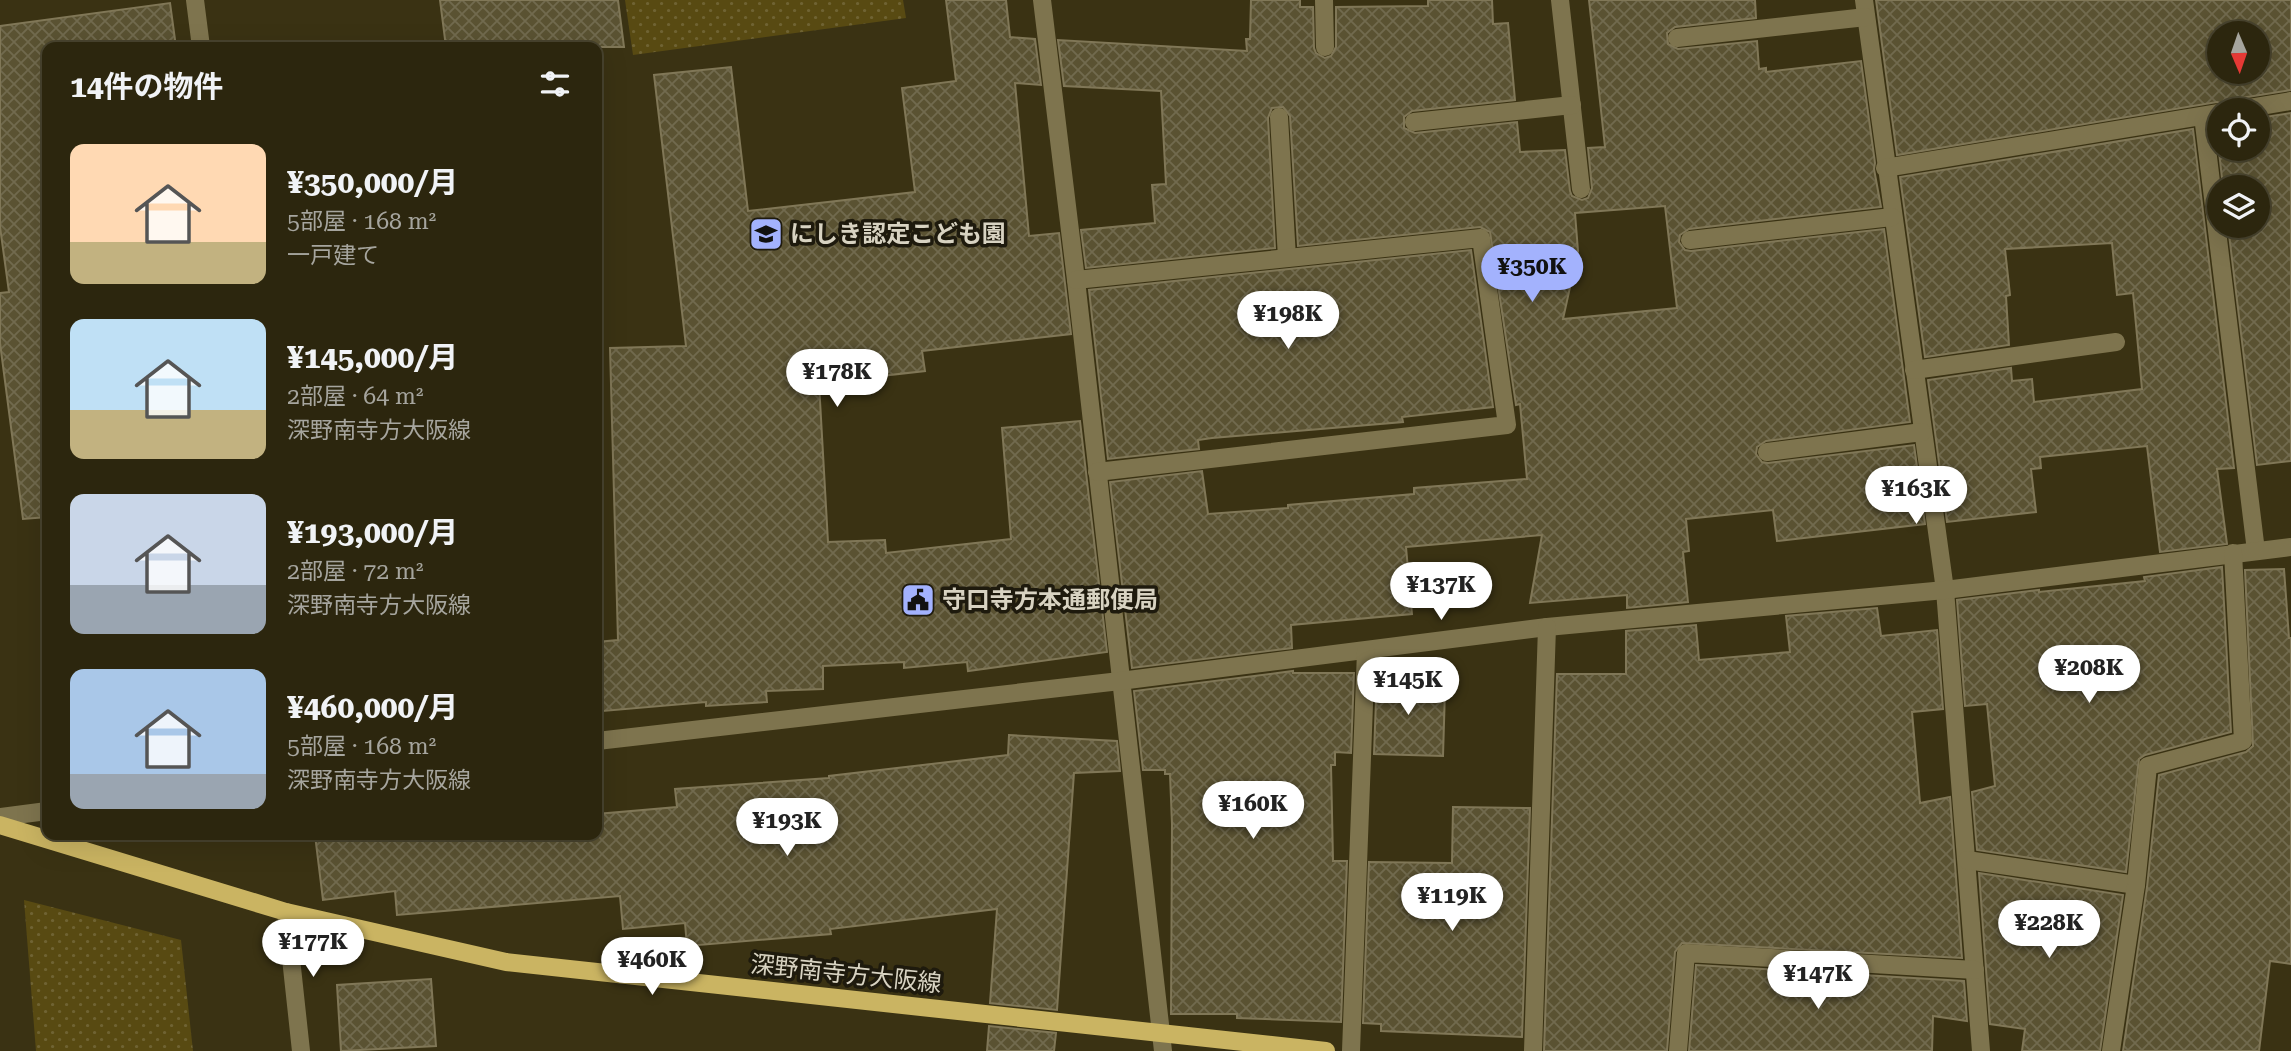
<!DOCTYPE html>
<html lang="ja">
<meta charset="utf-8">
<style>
body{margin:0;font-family:"Roboto Serif","Noto Sans JP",serif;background:#342e17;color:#f1f3f6;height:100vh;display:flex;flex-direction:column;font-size:26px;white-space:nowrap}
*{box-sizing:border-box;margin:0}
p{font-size:23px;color:#a6a59e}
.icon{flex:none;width:38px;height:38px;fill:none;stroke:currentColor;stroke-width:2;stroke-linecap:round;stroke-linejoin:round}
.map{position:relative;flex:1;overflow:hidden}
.details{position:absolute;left:42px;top:42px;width:560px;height:798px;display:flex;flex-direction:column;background:#2c260e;border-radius:14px;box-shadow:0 7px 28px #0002,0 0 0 2px #48432e}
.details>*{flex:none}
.needle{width:46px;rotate:178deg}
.tools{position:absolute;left:2207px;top:21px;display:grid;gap:14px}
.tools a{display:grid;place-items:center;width:63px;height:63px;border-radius:50%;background:#2c260e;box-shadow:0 7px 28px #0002,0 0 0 2px #48432e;font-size:35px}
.price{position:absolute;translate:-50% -60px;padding:0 16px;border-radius:24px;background:#fff;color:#222;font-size:23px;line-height:46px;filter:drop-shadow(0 2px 4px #0008)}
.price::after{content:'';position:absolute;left:50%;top:42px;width:21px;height:16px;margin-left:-10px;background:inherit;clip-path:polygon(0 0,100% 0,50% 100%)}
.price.selected{background:#a3b2fd;color:#111}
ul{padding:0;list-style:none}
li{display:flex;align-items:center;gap:21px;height:175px;padding:0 28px}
li span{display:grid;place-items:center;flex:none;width:196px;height:140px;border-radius:14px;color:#555}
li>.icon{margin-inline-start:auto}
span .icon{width:84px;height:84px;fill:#fffc;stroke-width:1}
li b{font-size:30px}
h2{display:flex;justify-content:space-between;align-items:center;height:84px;padding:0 28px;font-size:30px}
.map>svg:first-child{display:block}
.park{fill:url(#park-dots)}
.building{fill:url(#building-cross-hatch);stroke:#807757;stroke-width:2;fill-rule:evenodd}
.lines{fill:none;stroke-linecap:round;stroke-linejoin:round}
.minor{stroke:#7e744e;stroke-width:18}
.major{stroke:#cab462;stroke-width:18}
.labels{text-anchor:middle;stroke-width:7;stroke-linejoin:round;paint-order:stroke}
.poi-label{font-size:24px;font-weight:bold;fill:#d8d3c2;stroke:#1e1a0d;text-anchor:start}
.street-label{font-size:24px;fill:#d8d3c2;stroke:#1e1a0d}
</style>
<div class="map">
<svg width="2291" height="1051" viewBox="0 0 2291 1051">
<defs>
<pattern id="park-dots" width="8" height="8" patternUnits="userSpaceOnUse" patternTransform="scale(1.75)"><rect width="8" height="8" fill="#584a12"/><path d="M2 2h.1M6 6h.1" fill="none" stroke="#6f6333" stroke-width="1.8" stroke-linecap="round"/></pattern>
<pattern id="building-cross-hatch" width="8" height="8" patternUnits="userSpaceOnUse" patternTransform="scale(1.75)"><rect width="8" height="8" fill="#5a5232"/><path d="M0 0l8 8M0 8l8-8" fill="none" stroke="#716a4e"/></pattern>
</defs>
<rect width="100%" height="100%" fill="#3a3213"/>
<!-- park -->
<g class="park">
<polygon points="625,0 903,0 906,18 633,55"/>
<polygon points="24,900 181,940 193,1051 36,1051"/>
</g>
<!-- building -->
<g class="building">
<polygon points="440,0 618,0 624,47 446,47"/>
<polygon points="946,0 1006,0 1010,37 1035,39 1041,85 1015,83 1029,236 1059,233 1071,334 922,351 925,371 819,383 828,542 885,540 886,553 1011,539 1002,428 1080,421 1107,652 968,671 967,662 904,668 904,662 823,666 823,689 766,691 767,702 706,706 706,702 603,711 597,642 618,640 610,348 686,346 654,75 731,67 748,211 915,192 902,88 956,81"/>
<path d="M1251,0H1300V7H1313L1314,48L1316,53L1325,58L1331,56L1336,47V7L1428,6V0H1492L1493,24L1508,23L1515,100L1412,111L1404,117V128L1415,133L1517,122L1520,152L1565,150L1570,191L1572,196L1582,200L1588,198L1592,188L1588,148L1605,147L1589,0H1755L1756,18L1675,27L1667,33L1668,44L1678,49L1757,41L1759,69L1766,68V72L1861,61L1875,163L1874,169L1881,207L1689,229L1680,235L1679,242L1685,250L1691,251L1884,229L1910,422L1766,441L1757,447L1756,454L1762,462L1768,463L1914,445L1925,524L1777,541L1773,510L1686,519L1689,551L1683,552L1688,602L1627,608V595L1530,603L1542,535L1406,547L1412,614L1291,625L1292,648L1132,668L1110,482L1202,471L1208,514L1288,508V505L1414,494V488L1527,479L1520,404L1516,405L1490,232L1480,227L1298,246L1290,116L1283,107L1272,108L1268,118L1275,248L1086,268L1081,230L1155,223L1152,185L1166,184L1161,91L1064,86L1058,40L1247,51L1246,39H1250ZM1665,206L1677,308L1563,319L1578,251L1575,213Z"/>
<path d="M1876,0H2291V90L2235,99L2227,105L2217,102L1897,155ZM2219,33H2258V72H2219Z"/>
<polygon points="170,3 176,47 47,47 47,517 23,519 0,343 0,293 9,292 0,227 0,26"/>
<polygon points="2291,113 2291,461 2257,465 2228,226 2258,226 2258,187 2223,187 2216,125 2219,125 2219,149 2258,149 2258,118"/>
<polygon points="2193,129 2234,468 2217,469 2227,544 2160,552 2147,446 2040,457 2041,468 2031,469 2036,512 1947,522 1928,380 2011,368 2012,381 2032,379 2034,402 2142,389 2133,293 2117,295 2112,243 2005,249 2010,295 2006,296 2009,345 1925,357 1900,177"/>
<polygon points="1471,250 1493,407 1402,417 1403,422 1212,438 1198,440 1199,449 1108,459 1089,290"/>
<polygon points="2222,567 2231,732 2145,755 2139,759 2126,872 1977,850 1972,792 1995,786 1987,704 1965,706 1957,600 2039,590 2039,592 2145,581 2144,577"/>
<polygon points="2284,569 2289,638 2291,638 2291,964 2270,961 2259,1051 2123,1051 2147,887 2159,775 2246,752 2253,746 2245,570"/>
<polygon points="1877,608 1881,636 1937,630 1943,709 1912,712 1920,803 1950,797 1962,958 1682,943 1675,952 1667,1051 1544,1051 1557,674 1626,674 1626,631 1696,625 1699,660 1790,652 1786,616"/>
<polygon points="1293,671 1293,673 1354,673 1351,753 1335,752 1335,765 1331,765 1333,861 1347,861 1341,1022 1237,1018 1237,1014 1171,1014 1172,824 1170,774 1165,774 1165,770 1143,770 1134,691"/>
<polygon points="1377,673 1418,674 1419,689 1445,690 1443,756 1374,754"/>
<polygon points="1009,735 1117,741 1120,771 1074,773 1057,1010 990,1003 997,909 830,929 831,934 687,946 685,923 623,929 620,896 397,915 395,891 323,900 315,835 597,835 597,814 677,807 675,789 829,778 829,776 1008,755"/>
<polygon points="1453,807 1530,808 1522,1037 1381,1031 1381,1024 1363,1023 1369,862 1452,863"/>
<polygon points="1979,873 2123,895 2100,1051 2022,1051 2025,1029 1990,1024"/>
<polygon points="1696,965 1964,981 1967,1021 1933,1016 1932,1051 1689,1051"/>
<polygon points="431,979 436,1046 341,1051 337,985"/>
<polygon points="989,1026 1056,1033 1054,1051 987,1051"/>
</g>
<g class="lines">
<!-- minor -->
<g class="minor">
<polyline points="195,0 201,47"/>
<polyline points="1042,0 1076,280 1163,1051"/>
<polyline points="1324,0 1325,47"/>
<polyline points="1560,0 1581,189"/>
<polyline points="1864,0 1945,590 1981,1051"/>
<polyline points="1677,38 1866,17"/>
<polyline points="2237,110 2291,101"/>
<polyline points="2203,116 2256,551"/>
<polyline points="1279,117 1287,258"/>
<polyline points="1414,122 1572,105"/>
<polyline points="1885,168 2219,113"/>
<polyline points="1690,240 1892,217"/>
<polyline points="1076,280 1481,238 1507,425 1097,472"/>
<polyline points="1914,370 2116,342"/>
<polyline points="1767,452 1922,432"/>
<polyline points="597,741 1120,681 1547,627 1945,590 2291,547"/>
<polyline points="0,817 47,811"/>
<polyline points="1967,860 2136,885"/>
<polyline points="286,912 301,1051"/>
<polyline points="1351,1051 1366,651"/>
<polyline points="1533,1051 1547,627"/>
<polyline points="1678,1051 1686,953 1975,970"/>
<polyline points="2111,1051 2136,885 2148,766 2243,741 2233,553"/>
</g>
<!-- major -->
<polyline class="major" points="0,825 286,912 506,962 1326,1051"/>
</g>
<!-- icons -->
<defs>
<symbol id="school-square" viewBox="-11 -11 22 22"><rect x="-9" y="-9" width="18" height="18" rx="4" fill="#a3b2fd" stroke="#1e1a0d"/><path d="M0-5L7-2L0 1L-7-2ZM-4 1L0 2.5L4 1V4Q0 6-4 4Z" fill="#111"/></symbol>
<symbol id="civic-square" viewBox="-11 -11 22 22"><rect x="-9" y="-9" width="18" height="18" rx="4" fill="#a3b2fd" stroke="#1e1a0d"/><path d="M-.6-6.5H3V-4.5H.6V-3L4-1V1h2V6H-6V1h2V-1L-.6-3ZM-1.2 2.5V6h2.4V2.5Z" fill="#111"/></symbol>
</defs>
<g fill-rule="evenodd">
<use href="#school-square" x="747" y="215" width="38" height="38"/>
<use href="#civic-square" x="899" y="581" width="38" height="38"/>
</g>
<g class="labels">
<!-- poi labels -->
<g class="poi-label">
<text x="790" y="242">にしき認定こども園</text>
<text x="942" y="608">守口寺方本通郵便局</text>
</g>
<!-- street labels -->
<g class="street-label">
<text transform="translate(846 974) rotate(6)" y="8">深野南寺方大阪線</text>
</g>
</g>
</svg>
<div class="tools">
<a><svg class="needle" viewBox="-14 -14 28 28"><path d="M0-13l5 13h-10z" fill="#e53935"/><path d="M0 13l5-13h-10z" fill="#a6a59e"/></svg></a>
<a><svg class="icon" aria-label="locate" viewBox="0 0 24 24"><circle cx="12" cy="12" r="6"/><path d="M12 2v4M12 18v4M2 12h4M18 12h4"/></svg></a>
<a><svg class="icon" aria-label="layers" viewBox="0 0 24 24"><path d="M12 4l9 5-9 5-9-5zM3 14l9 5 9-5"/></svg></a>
</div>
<b class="price selected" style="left:1532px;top:304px">¥350K</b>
<b class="price" style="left:1288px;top:351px">¥198K</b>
<b class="price" style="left:837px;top:409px">¥178K</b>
<b class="price" style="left:1916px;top:526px">¥163K</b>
<b class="price" style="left:1441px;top:622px">¥137K</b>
<b class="price" style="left:2089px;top:705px">¥208K</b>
<b class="price" style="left:1408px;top:717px">¥145K</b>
<b class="price" style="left:1253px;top:841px">¥160K</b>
<b class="price" style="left:787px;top:858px">¥193K</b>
<b class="price" style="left:1452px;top:933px">¥119K</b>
<b class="price" style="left:2049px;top:960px">¥228K</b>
<b class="price" style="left:313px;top:979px">¥177K</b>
<b class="price" style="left:652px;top:997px">¥460K</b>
<b class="price" style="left:1818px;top:1011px">¥147K</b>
<section class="details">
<h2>14件の物件<svg class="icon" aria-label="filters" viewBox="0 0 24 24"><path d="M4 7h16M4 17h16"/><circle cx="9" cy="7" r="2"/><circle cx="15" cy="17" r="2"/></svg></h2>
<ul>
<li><span style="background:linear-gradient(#ffd9b3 70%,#c2b280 0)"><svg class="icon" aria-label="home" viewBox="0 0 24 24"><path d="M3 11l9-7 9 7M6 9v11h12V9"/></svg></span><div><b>¥350,000/月</b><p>5部屋 · 168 m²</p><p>一戸建て</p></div></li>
<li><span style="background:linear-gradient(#bfe0f5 65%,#c2b280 0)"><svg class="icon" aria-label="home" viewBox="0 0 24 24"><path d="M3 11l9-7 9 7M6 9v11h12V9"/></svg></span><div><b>¥145,000/月</b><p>2部屋 · 64 m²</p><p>深野南寺方大阪線</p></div></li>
<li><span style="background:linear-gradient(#c9d6e8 65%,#9aa5b1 0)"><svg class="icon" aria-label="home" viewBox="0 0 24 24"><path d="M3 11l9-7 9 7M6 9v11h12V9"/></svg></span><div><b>¥193,000/月</b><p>2部屋 · 72 m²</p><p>深野南寺方大阪線</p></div></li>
<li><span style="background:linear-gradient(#a9c7e8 75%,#9aa5b1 0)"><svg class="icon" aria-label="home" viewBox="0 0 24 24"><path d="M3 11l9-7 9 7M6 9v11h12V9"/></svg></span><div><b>¥460,000/月</b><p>5部屋 · 168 m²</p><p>深野南寺方大阪線</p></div></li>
</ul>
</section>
</div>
